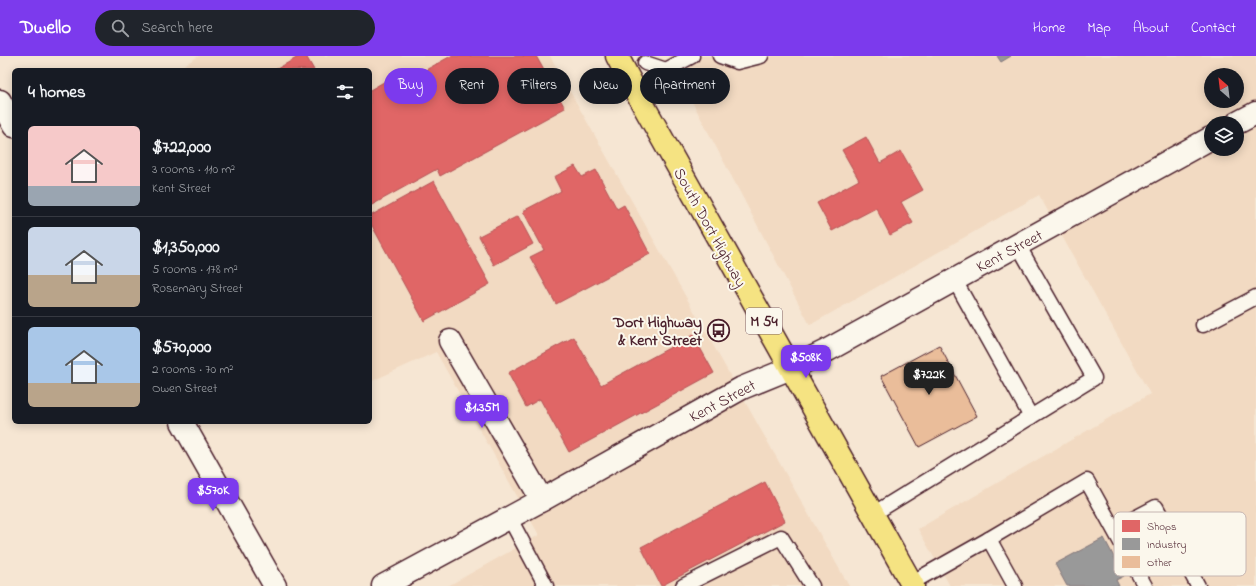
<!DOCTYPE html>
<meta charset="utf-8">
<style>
body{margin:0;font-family:"Indie Flower",sans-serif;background:#20242c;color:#f1f3f6;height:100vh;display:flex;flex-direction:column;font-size:15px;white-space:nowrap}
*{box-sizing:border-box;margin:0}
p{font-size:13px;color:#9ea1a6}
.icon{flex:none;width:22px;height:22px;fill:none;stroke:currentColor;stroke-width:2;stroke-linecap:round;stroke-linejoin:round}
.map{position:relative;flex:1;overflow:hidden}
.side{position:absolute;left:12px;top:12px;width:360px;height:356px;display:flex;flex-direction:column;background:#171b24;border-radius:6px;box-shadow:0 2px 10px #0003}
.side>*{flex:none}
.hud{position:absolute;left:384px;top:12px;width:380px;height:36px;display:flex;gap:8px}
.needle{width:26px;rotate:332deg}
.buttons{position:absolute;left:1204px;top:12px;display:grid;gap:8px}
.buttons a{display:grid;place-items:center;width:40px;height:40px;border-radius:50%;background:#171b24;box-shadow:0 2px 10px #0003;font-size:20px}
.price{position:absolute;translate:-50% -34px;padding:0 9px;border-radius:8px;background:#7c3aed;color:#fff;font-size:13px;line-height:26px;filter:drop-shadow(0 1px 2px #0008)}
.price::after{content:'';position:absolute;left:50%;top:24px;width:12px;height:9px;margin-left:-6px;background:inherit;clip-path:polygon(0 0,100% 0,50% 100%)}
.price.selected{background:#222;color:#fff}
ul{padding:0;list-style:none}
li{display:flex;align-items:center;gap:12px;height:100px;padding:0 16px}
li+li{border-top:1px solid #363941}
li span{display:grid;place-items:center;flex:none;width:112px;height:80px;border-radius:6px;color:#555}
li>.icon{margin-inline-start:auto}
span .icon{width:48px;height:48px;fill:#fffc;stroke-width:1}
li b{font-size:17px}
h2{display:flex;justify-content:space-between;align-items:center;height:48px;padding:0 16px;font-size:17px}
.chip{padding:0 14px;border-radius:18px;background:#171b24;box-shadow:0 2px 10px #0003;font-size:14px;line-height:36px}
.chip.selected{background:#7c3aed;color:#fff}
header{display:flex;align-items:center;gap:24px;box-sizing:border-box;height:56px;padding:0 20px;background:#7c3aed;color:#fff}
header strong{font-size:19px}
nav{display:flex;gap:22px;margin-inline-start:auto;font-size:14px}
.search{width:280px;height:36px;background:#20242c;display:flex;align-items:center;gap:10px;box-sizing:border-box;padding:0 14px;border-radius:22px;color:#9ea1a6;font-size:15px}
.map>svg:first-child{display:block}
.built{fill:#f2dac2;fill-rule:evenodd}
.shops{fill:#e06666;stroke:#b35154}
.industry{fill:#999;stroke:#817478}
.building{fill:#eabd9a;stroke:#4a1f2b}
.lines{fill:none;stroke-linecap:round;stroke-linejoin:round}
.lane-casing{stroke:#4a1f2b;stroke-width:17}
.street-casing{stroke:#4a1f2b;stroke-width:25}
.primary-casing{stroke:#4a1f2b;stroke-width:25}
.lane{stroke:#fbf7ec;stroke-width:14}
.street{stroke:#fbf7ec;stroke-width:22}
.primary{stroke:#f5e382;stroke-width:22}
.labels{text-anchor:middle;stroke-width:4;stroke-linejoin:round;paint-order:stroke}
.shield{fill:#fbf7ec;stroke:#7f6065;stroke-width:1}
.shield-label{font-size:15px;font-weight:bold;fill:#4a1f2b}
.street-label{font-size:16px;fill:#4a1f2b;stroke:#fbf7ec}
.poi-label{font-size:16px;font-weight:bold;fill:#4a1f2b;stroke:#fbf7ec;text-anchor:end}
.key{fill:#fbf7ec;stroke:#c6b6b2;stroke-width:1}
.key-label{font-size:11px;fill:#4a1f2b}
</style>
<header>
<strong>Dwello</strong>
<div class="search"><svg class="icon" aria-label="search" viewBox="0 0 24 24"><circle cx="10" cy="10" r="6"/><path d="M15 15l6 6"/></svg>Search here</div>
<nav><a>Home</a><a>Map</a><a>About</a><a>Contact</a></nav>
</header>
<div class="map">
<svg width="1256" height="530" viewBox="0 0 1256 530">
<rect width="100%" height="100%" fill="#f6e6d3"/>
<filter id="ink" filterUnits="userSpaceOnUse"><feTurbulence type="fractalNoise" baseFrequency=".025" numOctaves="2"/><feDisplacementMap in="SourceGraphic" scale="8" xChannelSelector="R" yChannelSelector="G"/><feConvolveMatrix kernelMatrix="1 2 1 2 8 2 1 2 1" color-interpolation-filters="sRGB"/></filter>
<g filter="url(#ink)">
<!-- built -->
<g class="built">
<polygon points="199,0 550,0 849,530 448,530 539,479 436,296 370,326 370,14 176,14"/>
<path d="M668,0H1256V530H950L918,473L1150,338L1039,139L810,269ZM1211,19H1237V45H1211ZM1211,67H1237V93H1211Z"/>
</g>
<!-- shops -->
<g class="shops">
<polygon points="300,0 306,0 314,14 275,14"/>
<polygon points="451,0 536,0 565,52 440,120 437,113 370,150 370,34 389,23 393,32"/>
<polygon points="866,81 880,107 901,95 923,134 901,146 913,167 890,179 876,152 832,175 817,147 859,124 842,94"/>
<polygon points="575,110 582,121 596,114 617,153 624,149 650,198 556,248 530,201 544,194 523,155 561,135 554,121"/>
<polygon points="434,125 490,228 424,265 370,166 370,160"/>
<polygon points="518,160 533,188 494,209 479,180"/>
<polygon points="693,279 714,317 569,396 540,343 526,351 508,317 574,281 601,329"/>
<polygon points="765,426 785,465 661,530 641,491"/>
</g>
<!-- industry -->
<g class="industry">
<polygon points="997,0 1011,0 1001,6"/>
<polygon points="1104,482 1124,520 1116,524 1119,530 1067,530 1055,508"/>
</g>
<!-- building -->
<polygon class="building" points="939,289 977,360 919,391 881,320"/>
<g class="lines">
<defs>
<g id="lane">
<polyline points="720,0 737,6 761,0"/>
<polyline points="645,7 666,14 692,0"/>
<polyline points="954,223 1031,361"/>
<polyline points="1203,269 1256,241"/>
<polyline points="873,458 1094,322 1018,189"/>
<polyline points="509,461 546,530"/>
<polyline points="1114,473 1156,451 1198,530"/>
<polyline points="989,483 1015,530"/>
<polyline points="911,527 989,483 1087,425 1145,530"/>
<polyline points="683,530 781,481 812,530"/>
</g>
<g id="street">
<polyline points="0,45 14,70"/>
<polyline points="1237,67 1256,57"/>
<polyline points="450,285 542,444"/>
<polyline points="182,366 275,530"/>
<polyline points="383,530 542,444 742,332 791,312 826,295 1211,82"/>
</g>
<polyline id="primary" points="617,0 636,36 913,530"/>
</defs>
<!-- lane casing -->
<use href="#lane" class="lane-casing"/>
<!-- street casing -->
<use href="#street" class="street-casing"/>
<!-- primary casing -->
<use href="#primary" class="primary-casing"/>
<!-- lane -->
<use href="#lane" class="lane"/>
<!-- street -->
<use href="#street" class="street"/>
<!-- primary -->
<use href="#primary" class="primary"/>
</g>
</g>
<!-- icons -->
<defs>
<symbol id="bus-ring" viewBox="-11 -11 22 22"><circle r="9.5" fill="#fbf7ec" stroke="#4a1f2b" stroke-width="1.5"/><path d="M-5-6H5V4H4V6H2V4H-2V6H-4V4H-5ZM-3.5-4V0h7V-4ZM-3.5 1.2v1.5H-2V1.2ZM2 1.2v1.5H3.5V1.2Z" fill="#4a1f2b"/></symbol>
</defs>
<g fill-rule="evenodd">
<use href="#bus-ring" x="706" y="262" width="25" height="25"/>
</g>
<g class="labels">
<!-- shield labels -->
<rect class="shield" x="746" y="252" width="36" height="26" rx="3"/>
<g class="shield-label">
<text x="764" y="270">M 54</text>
</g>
<!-- street labels -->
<g class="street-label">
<text transform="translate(711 171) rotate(61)" y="6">South Dort Highway</text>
<text transform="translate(1009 194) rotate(-28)" y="6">Kent Street</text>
<text transform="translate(722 344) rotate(-28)" y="6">Kent Street</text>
</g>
<!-- poi labels -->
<g class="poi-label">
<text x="702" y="271">Dort Highway<tspan x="702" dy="18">&amp; Kent Street</tspan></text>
</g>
</g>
<!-- legend -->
<rect x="1114" y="456" width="132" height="64" rx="6" class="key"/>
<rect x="1122" y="464" width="18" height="12" fill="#e06666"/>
<rect x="1122" y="482" width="18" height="12" fill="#999"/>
<rect x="1122" y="500" width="18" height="12" fill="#eabd9a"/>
<g class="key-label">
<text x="1147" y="474">Shops</text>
<text x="1147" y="492">Industry</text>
<text x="1147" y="510">Other</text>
</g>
</svg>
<div class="buttons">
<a><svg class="needle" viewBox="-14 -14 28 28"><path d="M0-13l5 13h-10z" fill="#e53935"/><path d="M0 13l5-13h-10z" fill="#9ea1a6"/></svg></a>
<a><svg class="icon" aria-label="layers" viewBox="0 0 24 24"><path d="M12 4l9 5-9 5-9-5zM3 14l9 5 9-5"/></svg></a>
</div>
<b class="price" style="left:806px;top:323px">$508K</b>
<b class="price selected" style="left:929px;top:340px">$722K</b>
<b class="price" style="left:482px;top:373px">$1.35M</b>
<b class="price" style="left:213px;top:456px">$570K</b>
<div class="hud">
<a class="chip selected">Buy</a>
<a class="chip">Rent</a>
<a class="chip">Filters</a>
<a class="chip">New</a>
<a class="chip">Apartment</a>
</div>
<section class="side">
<h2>4 homes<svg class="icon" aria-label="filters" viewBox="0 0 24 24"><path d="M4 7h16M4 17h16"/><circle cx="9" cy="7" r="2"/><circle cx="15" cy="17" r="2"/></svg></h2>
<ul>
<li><span style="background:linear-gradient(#f6c9c9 75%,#9aa5b1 0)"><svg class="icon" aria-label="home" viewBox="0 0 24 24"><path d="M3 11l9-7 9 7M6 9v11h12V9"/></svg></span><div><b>$722,000</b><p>3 rooms · 110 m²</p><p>Kent Street</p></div></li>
<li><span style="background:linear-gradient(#c9d6e8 60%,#b9a48a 0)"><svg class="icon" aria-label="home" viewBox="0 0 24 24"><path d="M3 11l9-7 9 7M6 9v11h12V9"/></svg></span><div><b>$1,350,000</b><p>5 rooms · 178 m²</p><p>Rosemary Street</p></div></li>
<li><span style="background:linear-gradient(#a9c7e8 70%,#b9a48a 0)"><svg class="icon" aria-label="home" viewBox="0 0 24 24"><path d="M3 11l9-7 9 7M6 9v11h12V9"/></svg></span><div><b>$570,000</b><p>2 rooms · 70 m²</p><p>Owen Street</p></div></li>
</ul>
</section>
</div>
